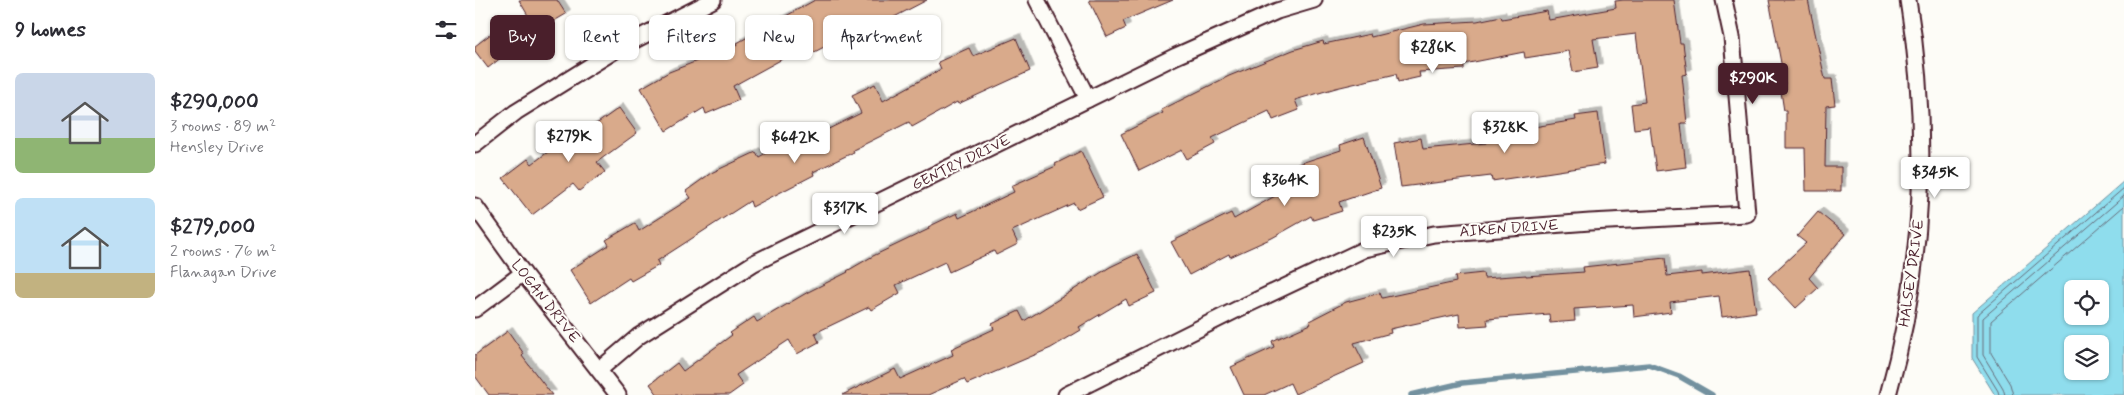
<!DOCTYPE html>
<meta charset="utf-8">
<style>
body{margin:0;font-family:Mynerve,sans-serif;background:#f2f2f3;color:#2b2b33;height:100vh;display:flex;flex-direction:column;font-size:19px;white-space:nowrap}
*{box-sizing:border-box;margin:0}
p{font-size:16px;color:#7c7c81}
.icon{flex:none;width:28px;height:28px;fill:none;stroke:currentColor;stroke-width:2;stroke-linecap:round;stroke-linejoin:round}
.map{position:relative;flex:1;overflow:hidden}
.sheet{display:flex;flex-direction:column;background:#fff;width:475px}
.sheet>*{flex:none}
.top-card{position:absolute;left:15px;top:15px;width:475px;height:45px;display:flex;gap:10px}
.fabs{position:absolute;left:1589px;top:280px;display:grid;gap:10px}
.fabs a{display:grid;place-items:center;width:45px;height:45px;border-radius:8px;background:#fff;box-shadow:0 1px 4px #0004;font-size:25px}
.price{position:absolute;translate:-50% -42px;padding:0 11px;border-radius:5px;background:#fff;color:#222;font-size:16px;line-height:32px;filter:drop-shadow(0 1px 2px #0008)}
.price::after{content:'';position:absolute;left:50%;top:30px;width:15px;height:11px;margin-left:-8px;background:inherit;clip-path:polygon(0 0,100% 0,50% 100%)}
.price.selected{background:#4a1f2b;color:#fff}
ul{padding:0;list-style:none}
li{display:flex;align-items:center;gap:15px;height:125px;padding:0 15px}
li span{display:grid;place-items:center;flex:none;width:140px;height:100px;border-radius:8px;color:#555}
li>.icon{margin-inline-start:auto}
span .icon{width:60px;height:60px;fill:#fffc;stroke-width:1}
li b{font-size:21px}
h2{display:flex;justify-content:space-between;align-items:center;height:60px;padding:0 15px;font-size:21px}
.tag{padding:0 18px;border-radius:8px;background:#fff;box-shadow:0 1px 4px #0004;font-size:18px;line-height:45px}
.tag.selected{background:#4a1f2b;color:#fff}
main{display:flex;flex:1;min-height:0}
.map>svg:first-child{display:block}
.water{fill:#8fdded;stroke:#73919f;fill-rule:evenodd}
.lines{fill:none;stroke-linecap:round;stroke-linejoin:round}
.shore{stroke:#666b79;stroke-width:1}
.stream{stroke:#73919f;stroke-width:5.5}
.building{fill:#d9aa8b;stroke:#4a1f2b;filter:url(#shadow)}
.street-casing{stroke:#4a1f2b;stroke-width:19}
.street{stroke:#fdfcf7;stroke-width:15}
.labels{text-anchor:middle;stroke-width:4;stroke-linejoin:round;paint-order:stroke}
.street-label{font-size:15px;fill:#4a1f2b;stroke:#fdfcf7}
</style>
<main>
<section class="sheet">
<h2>9 homes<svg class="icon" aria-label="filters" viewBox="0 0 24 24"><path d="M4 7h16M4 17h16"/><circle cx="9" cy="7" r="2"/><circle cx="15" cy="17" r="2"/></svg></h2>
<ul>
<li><span style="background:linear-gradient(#c9d6e8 65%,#8fb573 0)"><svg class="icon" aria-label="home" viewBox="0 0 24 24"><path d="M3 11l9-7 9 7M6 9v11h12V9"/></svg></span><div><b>$290,000</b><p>3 rooms · 89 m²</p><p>Hensley Drive</p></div></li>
<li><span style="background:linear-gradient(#bfe0f5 75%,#c2b280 0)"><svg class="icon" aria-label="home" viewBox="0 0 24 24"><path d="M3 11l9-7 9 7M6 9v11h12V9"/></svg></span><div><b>$279,000</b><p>2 rooms · 76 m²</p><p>Flanagan Drive</p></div></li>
</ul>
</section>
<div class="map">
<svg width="1649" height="395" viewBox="0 0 1649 395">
<defs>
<filter id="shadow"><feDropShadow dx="4.5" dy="-4.5" stdDeviation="0" flood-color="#0004"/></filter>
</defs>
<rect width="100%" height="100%" fill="#fdfcf7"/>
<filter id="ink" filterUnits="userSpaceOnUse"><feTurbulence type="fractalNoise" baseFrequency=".02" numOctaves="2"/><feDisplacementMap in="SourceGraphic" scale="10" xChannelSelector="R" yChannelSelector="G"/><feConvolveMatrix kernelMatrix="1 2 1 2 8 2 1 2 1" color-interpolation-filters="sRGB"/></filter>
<g filter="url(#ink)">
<!-- water -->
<path class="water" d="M1649,181V395H1520L1497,358V313ZM1598,289H1625V316H1598ZM1598,344H1625V371H1598Z"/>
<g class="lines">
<!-- shore -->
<g class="shore">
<polyline points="1524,395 1523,391 1502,357 1502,315 1649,188"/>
<polyline points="1530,395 1528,388 1508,355 1508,318 1649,196"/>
<polyline points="1538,395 1535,384 1516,353 1516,321 1649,206"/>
</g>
<!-- stream -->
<polyline class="stream" points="936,395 987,383 1174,365 1204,376 1237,395"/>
</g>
<!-- building -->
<g class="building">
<polygon points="44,0 82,0 91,14 62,31"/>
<polygon points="340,0 452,0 377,39 374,34 326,59 322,51 258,86 264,100 231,114 229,108 191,131 166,88 194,72 263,45 262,43"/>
<polygon points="614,0 698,0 648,21 651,28 632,37"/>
<polygon points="1148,0 1199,0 1205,43 1208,43 1212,74 1207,75 1212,123 1206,123 1211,167 1181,171 1175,127 1159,129 1156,104 1170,102 1161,34 1118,39 1123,68 1098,72 1094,51 1050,58 1049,52 989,64 989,69 944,72 945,77 923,82 921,74 861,88 820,100 824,110 798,120 794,111 737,138 740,144 712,159 707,150 664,171 646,134 688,113 686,110 754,76 818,50 848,41 849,44 895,34 896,37 949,24 1002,21 1026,16 1027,19 1072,11 1074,20 1141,8 1140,1"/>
<polygon points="1294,0 1333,0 1350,79 1357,79 1360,105 1351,106 1350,167 1366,167 1366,191 1331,191 1330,148 1311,148 1311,111 1309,111 1305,85 1310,84"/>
<polygon points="25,27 43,50 36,50 13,68 0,51 0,46"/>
<polygon points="541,38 555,71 483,104 482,102 437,127 434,122 378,150 379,152 338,172 339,175 277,207 275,201 182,261 184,265 156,281 154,278 116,303 95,270 134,245 131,240 160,223 164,231 216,198 211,191 236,173 281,152 284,157 319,137 323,144 386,113 377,95 400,84 408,101 466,69 463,62 494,48 498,56"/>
<polygon points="144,108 162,133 122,162 130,172 104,191 98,184 57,215 28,178 53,159 57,164 99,132 103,137"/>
<polygon points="1123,113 1130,164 1017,181 1016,176 926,187 919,143 946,138 948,149 1011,143 1010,137 1053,131 1053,128 1101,120 1100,116"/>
<polygon points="889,137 906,188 864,202 867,211 838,220 836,216 797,238 755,257 754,254 714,275 696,242 756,213 759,219 825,182 820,165 866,150 865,145"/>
<polygon points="606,151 628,197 602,209 599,203 537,231 543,244 521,255 519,251 474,272 470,262 421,285 425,293 396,310 394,307 340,333 344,342 322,354 314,340 261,375 268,385 254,395 183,395 175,384 202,363 208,371 257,335 255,333 279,317 282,322 333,292 373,272 372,271 398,256 454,229 453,227 482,213 484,218 539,192 536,186 581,166 580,164"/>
<polygon points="1343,212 1370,234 1334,278 1343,288 1321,308 1293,278 1331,243 1322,236"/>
<polygon points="662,254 681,293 654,306 651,299 604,327 606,330 576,348 492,384 489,379 453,395 367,395 420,369 425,379 478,355 476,349 519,329 517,324 544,311 549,321 635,267"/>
<polygon points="1190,258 1192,276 1227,272 1227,275 1275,269 1281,312 1247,317 1244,296 1195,302 1196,312 1159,317 1158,305 1099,309 1100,321 1075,323 1074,314 1012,319 1013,325 985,327 984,314 915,329 916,333 879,343 889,363 820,394 815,383 789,395 769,395 756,367 799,347 797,341 836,324 834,321 871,302 905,293 907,298 981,282 980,276 1008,273 1009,278 1051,275 1051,276 1109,272 1108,267"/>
<polygon points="33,331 49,354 47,356 77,395 14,395 0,376 0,355"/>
</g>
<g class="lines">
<defs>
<g id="street">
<polyline points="562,0 613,99"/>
<polyline points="0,144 41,112 144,48 238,0"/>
<polyline points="0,206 48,273 143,395"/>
<polyline points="0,309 48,273"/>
<polyline points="124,370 164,336 279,263 701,56 802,11 839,0"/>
<polyline points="591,395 763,309 890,249 959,234 1115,222 1272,214 1257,37 1249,0"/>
<path d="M1413,395C1449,267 1455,131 1433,0"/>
</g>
</defs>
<!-- street casing -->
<use href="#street" class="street-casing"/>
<!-- street -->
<use href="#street" class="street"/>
</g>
</g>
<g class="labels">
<!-- street labels -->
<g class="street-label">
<text transform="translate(486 162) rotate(-26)" y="5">GENTRY DRIVE</text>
<text transform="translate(1034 228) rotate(-4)" y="5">AIKEN DRIVE</text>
<text transform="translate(1436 273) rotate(-82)" y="5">HALSEY DRIVE</text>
<text transform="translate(71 301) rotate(52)" y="5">LOGAN DRIVE</text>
</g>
</g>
</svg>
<div class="fabs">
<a><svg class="icon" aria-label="locate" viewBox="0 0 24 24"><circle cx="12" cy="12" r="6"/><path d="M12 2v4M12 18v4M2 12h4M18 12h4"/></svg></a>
<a><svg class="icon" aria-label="layers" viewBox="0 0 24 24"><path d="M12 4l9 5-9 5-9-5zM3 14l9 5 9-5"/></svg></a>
</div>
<b class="price" style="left:958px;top:74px">$286K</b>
<b class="price selected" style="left:1278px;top:105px">$290K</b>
<b class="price" style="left:1030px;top:154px">$328K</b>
<b class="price" style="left:94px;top:163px">$279K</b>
<b class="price" style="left:320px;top:164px">$642K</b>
<b class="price" style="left:1460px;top:199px">$345K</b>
<b class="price" style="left:810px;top:207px">$364K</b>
<b class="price" style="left:370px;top:235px">$317K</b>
<b class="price" style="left:919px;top:258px">$235K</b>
<div class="top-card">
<a class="tag selected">Buy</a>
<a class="tag">Rent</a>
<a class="tag">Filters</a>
<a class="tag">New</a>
<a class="tag">Apartment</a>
</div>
</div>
</main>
